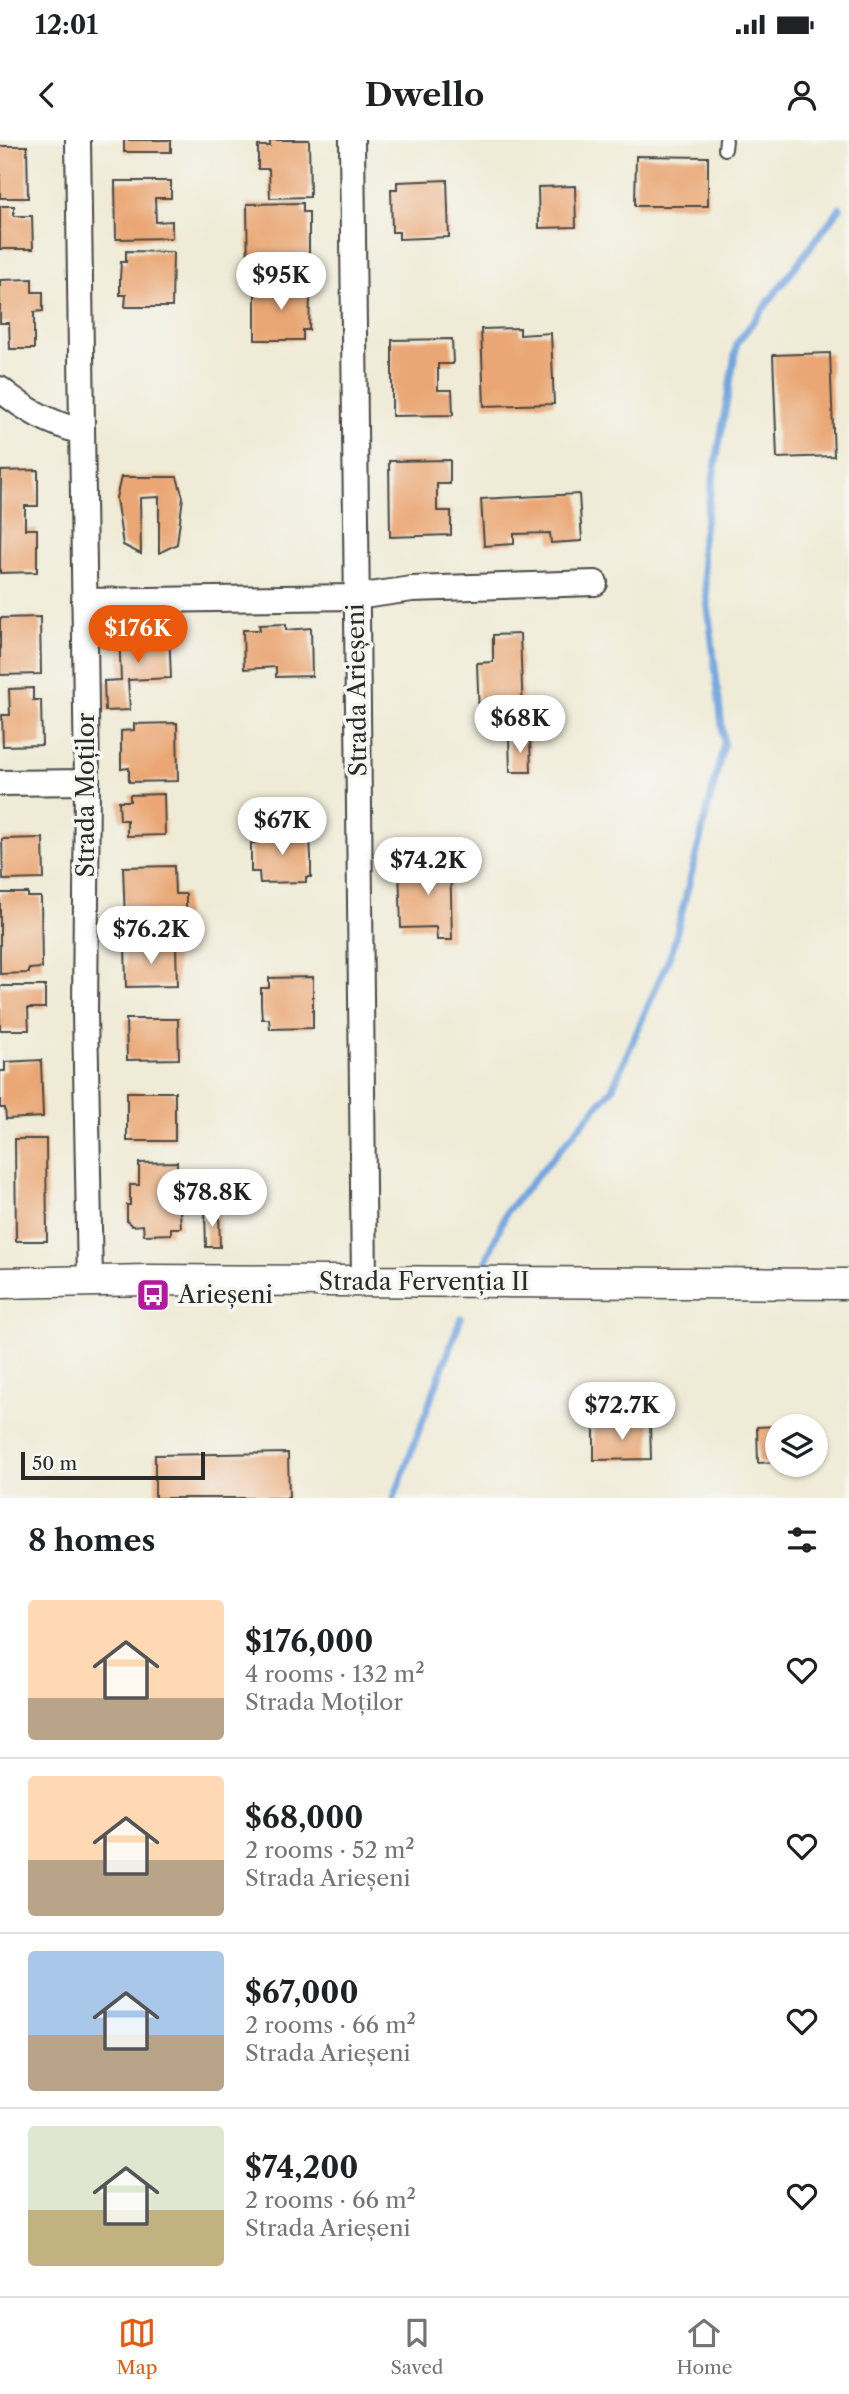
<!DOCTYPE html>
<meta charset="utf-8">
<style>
body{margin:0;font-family:"Libre Caslon Text",serif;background:#f6f6f6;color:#202124;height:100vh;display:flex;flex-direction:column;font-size:26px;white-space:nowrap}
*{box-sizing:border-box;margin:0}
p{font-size:23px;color:#757577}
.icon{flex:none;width:38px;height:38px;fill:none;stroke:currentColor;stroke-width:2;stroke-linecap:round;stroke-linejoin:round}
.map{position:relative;height:1358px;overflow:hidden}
.details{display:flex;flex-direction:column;background:#fff;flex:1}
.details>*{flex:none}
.buttons{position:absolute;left:765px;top:1274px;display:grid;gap:14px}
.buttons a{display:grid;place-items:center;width:63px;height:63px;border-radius:50%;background:#fff;box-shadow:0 2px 5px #0004;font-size:35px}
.scale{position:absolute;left:21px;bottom:18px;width:184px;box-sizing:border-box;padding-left:7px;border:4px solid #2b2b2b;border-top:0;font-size:19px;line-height:24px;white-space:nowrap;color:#2b2b2b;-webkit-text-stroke:5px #f6f6f2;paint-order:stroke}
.price{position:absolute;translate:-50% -60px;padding:0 16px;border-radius:24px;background:#fff;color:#222;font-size:23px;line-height:46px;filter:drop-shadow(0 2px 4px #0008)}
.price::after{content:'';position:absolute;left:50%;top:42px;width:21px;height:16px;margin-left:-10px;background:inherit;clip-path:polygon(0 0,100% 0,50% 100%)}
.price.current{background:#ea580c;color:#fff}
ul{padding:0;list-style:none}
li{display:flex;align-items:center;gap:21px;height:175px;padding:0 28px}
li+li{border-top:2px solid #e0e0e0}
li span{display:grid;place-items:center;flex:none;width:196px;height:140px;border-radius:7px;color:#555}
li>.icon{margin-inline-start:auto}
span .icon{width:84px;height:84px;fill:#fffc;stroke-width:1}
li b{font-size:30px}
h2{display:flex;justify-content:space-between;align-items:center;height:84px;padding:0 28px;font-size:30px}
.status{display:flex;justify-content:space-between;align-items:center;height:49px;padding:0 35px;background:#fff;direction:ltr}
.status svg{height:19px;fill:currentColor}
header{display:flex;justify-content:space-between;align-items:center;height:91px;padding:0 28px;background:#fff;font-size:32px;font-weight:800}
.menu{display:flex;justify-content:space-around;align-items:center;height:98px;border-top:2px solid #e0e0e0;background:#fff;font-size:19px;color:#757577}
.menu a{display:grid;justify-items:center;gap:4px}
.menu .current{color:#ea580c}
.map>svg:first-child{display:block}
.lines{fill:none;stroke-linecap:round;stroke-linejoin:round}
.stream{stroke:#73a6df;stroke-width:7}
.building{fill:#eaa775}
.service-casing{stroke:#484845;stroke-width:16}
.minor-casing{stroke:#484845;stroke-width:28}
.tertiary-casing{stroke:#484845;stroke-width:33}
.service{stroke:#fff;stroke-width:12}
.minor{stroke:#fff;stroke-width:24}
.tertiary{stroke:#fff;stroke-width:30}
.labels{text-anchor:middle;stroke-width:7;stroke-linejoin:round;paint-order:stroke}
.street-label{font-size:24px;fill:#2b2b2b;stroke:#f6f6f2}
.poi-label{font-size:24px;fill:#2b2b2b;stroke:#f6f6f2;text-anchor:start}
</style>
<div class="status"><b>12:01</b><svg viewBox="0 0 49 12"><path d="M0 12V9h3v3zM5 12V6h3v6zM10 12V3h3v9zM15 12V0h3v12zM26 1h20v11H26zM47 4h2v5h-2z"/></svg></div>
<header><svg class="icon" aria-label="back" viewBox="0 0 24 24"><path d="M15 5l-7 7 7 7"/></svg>Dwello<svg class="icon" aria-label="person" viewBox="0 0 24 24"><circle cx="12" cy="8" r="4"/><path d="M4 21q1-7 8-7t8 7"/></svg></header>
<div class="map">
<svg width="849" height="1358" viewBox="0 0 849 1358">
<rect width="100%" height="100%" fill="#f6f6f2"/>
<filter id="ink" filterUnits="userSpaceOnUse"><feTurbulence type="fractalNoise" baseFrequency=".0143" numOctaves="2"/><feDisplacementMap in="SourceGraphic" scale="14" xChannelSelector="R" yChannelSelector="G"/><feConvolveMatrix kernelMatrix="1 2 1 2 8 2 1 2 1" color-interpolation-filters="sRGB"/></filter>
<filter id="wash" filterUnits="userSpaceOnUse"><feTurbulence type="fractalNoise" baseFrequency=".00686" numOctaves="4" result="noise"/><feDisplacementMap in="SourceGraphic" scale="28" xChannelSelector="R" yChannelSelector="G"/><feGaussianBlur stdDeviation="1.57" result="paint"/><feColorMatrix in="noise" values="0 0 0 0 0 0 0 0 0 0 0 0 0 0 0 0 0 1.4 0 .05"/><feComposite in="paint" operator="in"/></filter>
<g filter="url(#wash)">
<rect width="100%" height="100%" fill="#efebd6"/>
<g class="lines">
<!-- stream -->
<g class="stream">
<polyline points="486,1121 507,1071 612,949 672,811 724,604 701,407 737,203 840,68"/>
<polyline points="394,1358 461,1178"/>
</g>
</g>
<g id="blocks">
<!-- building -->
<g class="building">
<rect x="124" y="0" width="47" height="12"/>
<polygon points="270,0 309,0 310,57 270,58 269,29 258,29 258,6 270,6"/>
<polygon points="0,6 27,6 28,58 0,58"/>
<polygon points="636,16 708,17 708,66 635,66"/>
<polygon points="447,40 449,97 399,99 399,92 392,92 391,49 397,49 397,42"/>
<polygon points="115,41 171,41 171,58 155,58 156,82 172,81 172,98 116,99"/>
<polygon points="575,46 576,87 539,88 538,47"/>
<polygon points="303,63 303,72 309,72 309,124 303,124 303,132 248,133 247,64"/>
<polygon points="0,66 14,66 14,76 32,76 33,109 0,109"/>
<polygon points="126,111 173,112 172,167 125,167 126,155 120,155 120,139 121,122 126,122"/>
<polygon points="32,139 32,152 43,152 43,171 34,172 34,209 10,209 9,183 0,183 0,140"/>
<polygon points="255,144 304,145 304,155 310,155 309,190 303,190 303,200 255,200"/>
<polygon points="520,188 520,195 551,193 554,264 484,266 481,189"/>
<polygon points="452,199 453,224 438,224 438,250 452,250 453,275 392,276 392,200"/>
<polygon points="830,213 834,316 777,318 773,215"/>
<polygon points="450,320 450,344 437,344 437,371 451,371 451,395 390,397 389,321"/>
<polygon points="38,330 38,366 25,366 25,389 37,389 37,432 0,433 1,331"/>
<polygon points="121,337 177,337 183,357 177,404 159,413 159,357 140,358 141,414 123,405 116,358"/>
<polygon points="579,354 582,401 551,403 550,393 514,394 514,404 484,406 481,359"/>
<polygon points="40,477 41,534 0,535 0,478"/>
<polygon points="286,484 286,490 311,488 312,536 276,537 276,527 244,529 243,490 260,490 259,485"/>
<polygon points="169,490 171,538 128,540 130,570 105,571 104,541 121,540 119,492"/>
<polygon points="520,494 523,573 479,575 477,523 493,522 493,495"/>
<polygon points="33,548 33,560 41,560 42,605 3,606 2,575 10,575 9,549"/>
<polygon points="177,583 178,641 129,642 129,628 121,629 121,591 134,590 134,584"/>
<polygon points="530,597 531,632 510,632 509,598"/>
<polygon points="164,654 165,695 127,696 127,680 120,680 119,661 130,661 130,655"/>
<polygon points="259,692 305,692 306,697 310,698 311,717 311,737 306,737 306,742 260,743 259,732 251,732 251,703 259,703"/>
<polygon points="43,698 44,739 3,740 2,699"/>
<polygon points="450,712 452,800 437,800 436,787 401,788 399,727 435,726 434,713"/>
<polygon points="174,726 175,754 186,754 186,777 125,779 123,727"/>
<polygon points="0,753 28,753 28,757 41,757 42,828 29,829 29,833 0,834"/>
<polygon points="176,804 177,846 126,847 125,805"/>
<polygon points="313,837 313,888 270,889 269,879 262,879 261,864 261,848 269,848 269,838"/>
<polygon points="0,846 45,846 45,868 28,868 29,890 0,890"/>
<polygon points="126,879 178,879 179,919 127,920"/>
<polygon points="41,920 43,977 6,979 5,968 0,968 0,931 5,931 5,922"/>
<rect x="127" y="952" width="48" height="49"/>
<polygon points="15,999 46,999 47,1101 16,1101"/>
<polygon points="177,1022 178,1054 185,1058 185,1068 180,1071 181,1088 171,1088 171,1094 144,1095 143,1085 132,1086 127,1081 127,1065 130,1065 130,1045 139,1045 139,1023"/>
<polygon points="205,1071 219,1071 220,1107 206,1107"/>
<polygon points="650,1283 651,1319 594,1320 594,1284"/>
<polygon points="816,1285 818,1285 819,1321 816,1321"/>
<polygon points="777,1286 777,1322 758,1323 757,1287"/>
<polygon points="288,1313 289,1358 155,1358 155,1315"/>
</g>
</g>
</g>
<g filter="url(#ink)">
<use href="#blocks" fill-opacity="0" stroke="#484845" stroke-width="2"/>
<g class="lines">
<defs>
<polyline id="service" points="725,9 726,0"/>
<g id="minor">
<polyline points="78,0 87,642 85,872 90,1141"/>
<polyline points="352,0 364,1142"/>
<path d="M0,249C27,271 48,282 82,292"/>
<polyline points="84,461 356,457 412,449 595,443"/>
<polyline points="0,643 87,642"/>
</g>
<polyline id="tertiary" points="0,1143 149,1140 849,1144"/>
</defs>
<!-- service casing -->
<use href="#service" class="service-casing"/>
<!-- minor casing -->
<use href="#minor" class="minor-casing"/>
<!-- tertiary casing -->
<use href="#tertiary" class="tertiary-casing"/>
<!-- service -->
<use href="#service" class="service"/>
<!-- minor -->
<use href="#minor" class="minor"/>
<!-- tertiary -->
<use href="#tertiary" class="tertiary"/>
</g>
</g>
<!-- icons -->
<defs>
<symbol id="bus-square" viewBox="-11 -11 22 22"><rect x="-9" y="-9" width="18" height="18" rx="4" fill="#b5179e" stroke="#f6f6f2"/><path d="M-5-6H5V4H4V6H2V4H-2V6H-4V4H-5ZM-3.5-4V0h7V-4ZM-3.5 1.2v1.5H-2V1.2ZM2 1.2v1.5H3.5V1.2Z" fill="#fff"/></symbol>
</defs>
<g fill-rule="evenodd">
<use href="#bus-square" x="134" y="1136" width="38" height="38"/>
</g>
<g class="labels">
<!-- street labels -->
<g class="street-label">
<text transform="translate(357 550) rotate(-91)" y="8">Strada Arieșeni</text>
<text transform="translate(86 655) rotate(-90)" y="8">Strada Moților</text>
<text x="424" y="1150">Strada Fervenția II</text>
</g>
<!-- poi labels -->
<g class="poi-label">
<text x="178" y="1163">Arieșeni</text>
</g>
</g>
</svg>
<div class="buttons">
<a><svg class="icon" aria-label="layers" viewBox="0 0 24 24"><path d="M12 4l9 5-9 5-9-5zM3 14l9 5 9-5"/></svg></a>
</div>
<div class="scale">50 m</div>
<b class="price" style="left:281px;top:172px">$95K</b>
<b class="price current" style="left:138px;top:525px">$176K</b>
<b class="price" style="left:520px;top:615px">$68K</b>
<b class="price" style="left:282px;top:717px">$67K</b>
<b class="price" style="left:428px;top:757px">$74.2K</b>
<b class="price" style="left:151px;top:826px">$76.2K</b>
<b class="price" style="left:212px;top:1089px">$78.8K</b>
<b class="price" style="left:622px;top:1302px">$72.7K</b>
</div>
<section class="details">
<h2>8 homes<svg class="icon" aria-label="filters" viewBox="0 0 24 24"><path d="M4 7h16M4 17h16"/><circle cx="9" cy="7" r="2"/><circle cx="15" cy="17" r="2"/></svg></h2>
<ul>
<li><span style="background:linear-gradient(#ffd9b3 70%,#b9a48a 0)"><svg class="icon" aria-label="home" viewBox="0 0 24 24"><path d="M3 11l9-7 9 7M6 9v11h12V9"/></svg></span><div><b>$176,000</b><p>4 rooms · 132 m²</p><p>Strada Moților</p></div><svg class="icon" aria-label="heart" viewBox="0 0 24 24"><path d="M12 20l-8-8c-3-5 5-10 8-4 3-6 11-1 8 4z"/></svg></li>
<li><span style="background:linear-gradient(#ffd9b3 60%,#b9a48a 0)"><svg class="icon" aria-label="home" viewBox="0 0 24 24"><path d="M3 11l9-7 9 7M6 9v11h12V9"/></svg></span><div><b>$68,000</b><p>2 rooms · 52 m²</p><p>Strada Arieșeni</p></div><svg class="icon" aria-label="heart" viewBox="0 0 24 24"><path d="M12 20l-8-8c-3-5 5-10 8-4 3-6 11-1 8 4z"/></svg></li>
<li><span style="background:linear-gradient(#a9c7e8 60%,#b9a48a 0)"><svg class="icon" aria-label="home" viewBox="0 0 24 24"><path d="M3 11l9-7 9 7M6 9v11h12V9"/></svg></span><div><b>$67,000</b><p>2 rooms · 66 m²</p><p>Strada Arieșeni</p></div><svg class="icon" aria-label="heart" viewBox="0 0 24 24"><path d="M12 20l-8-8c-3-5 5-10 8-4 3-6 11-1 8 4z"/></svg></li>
<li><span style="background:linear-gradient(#dfe7d0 60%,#c2b280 0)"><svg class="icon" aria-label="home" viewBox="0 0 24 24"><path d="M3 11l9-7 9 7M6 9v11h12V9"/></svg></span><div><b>$74,200</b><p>2 rooms · 66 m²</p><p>Strada Arieșeni</p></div><svg class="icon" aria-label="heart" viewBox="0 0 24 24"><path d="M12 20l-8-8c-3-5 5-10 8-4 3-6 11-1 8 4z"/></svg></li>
</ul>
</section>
<nav class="menu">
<a class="current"><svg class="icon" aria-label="map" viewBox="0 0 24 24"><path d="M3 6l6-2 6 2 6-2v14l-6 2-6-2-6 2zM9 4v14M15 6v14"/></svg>Map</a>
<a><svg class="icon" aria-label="saved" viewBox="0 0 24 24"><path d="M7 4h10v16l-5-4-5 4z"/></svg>Saved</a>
<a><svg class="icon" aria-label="home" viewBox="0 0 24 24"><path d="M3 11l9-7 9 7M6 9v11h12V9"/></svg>Home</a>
</nav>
